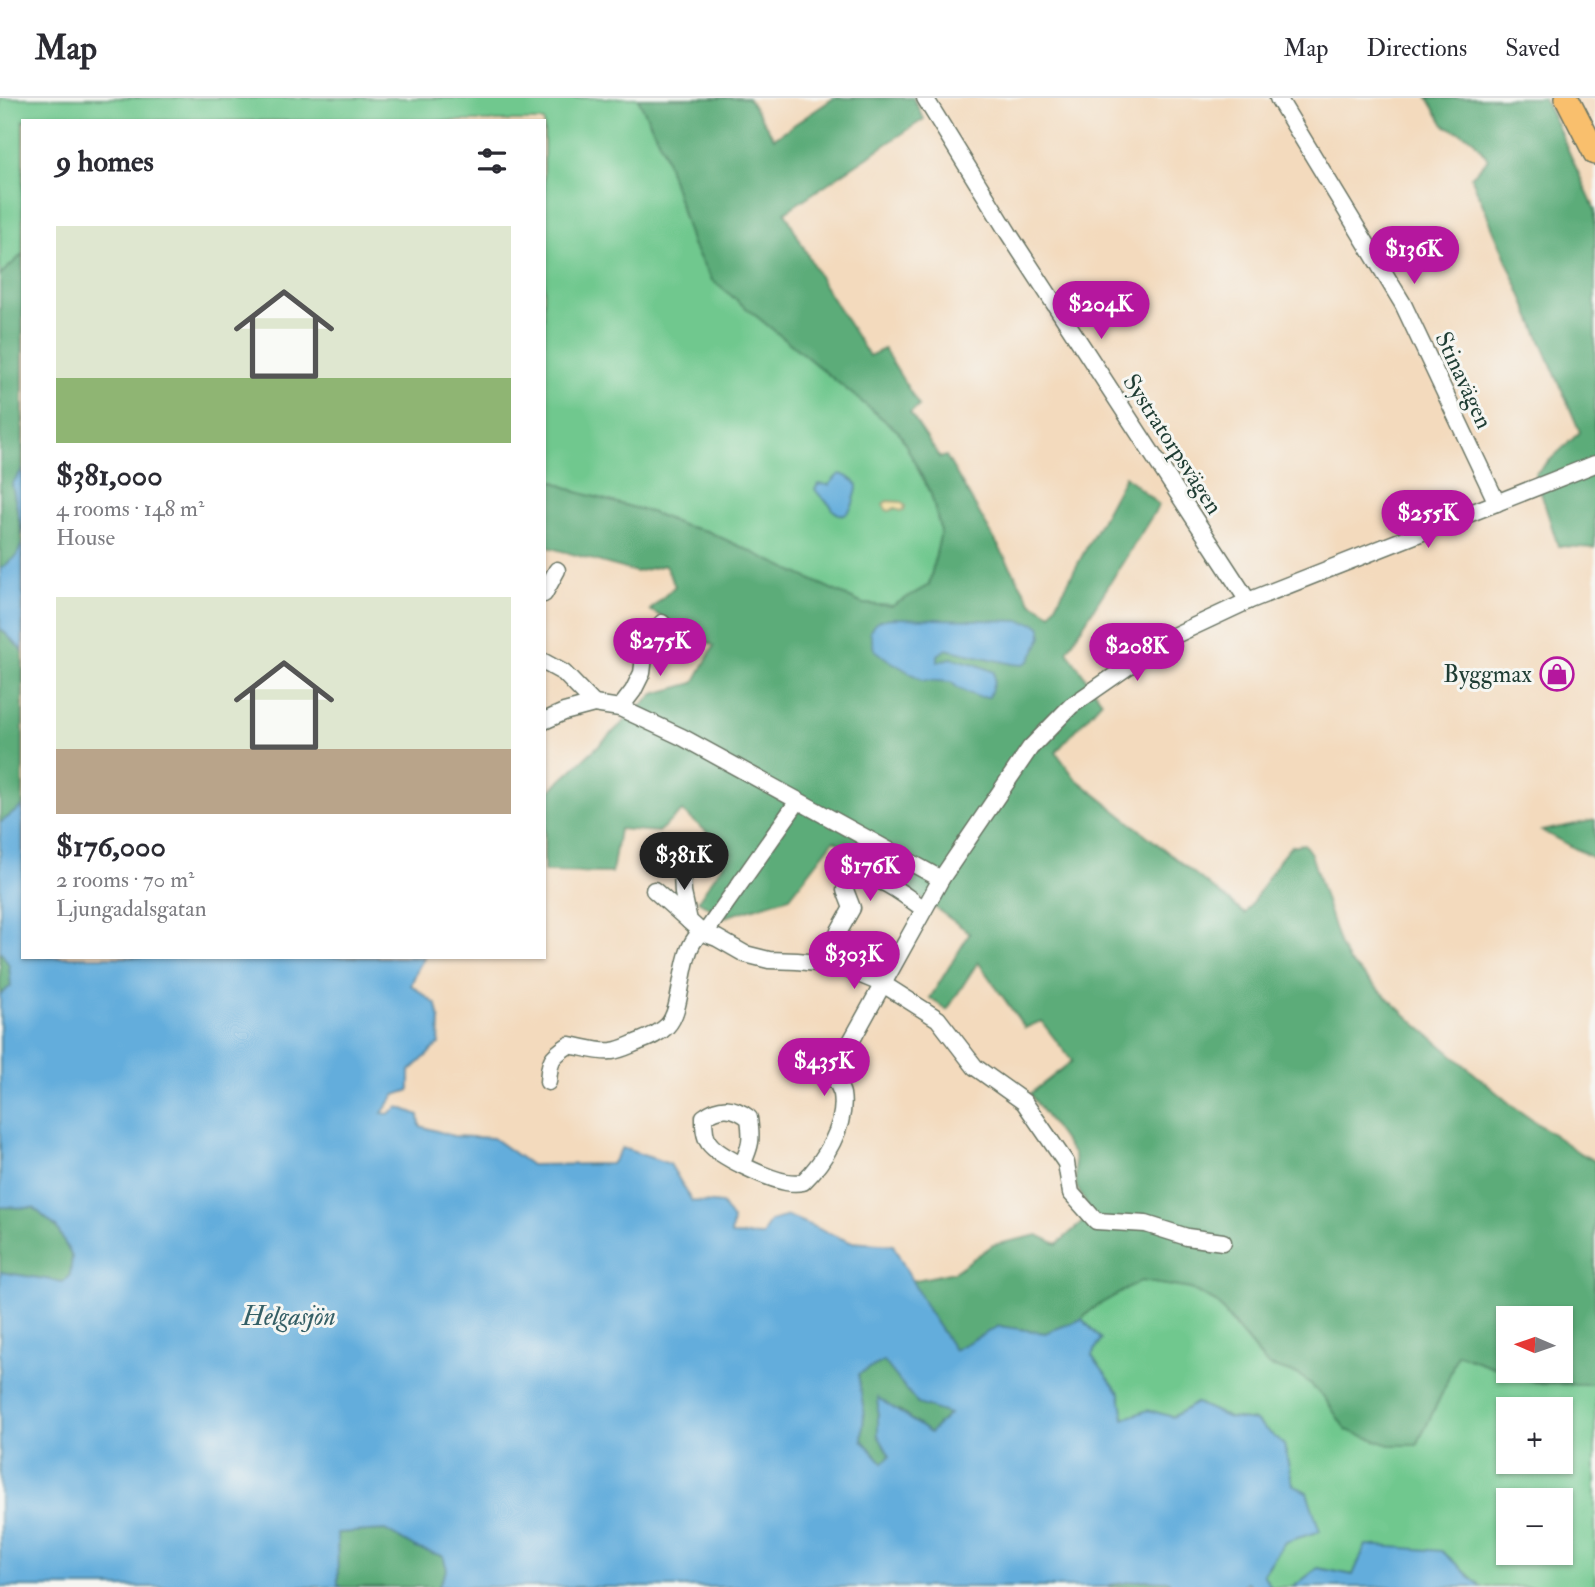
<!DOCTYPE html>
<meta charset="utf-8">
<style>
body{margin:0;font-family:"IM FELL Double Pica",serif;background:#f2f2f3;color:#2b2b33;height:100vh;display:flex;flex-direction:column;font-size:26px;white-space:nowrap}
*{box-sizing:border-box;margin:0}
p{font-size:23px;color:#7c7c81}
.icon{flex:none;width:38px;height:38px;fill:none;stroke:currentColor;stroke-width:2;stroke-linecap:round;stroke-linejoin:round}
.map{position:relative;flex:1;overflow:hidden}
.side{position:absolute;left:21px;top:21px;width:525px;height:840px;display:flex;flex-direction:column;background:#fff;border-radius:0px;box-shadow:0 2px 5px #0004}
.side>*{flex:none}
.needle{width:46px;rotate:272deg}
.controls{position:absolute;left:1496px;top:1208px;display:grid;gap:14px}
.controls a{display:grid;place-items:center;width:77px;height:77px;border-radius:0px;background:#fff;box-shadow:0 2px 5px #0004;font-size:35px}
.price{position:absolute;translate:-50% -60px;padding:0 16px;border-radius:24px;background:#b5179e;color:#fff;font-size:23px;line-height:46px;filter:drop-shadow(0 2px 4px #0008)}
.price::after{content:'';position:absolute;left:50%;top:42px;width:21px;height:16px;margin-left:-10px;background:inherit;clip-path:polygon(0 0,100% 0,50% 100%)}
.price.selected{background:#222;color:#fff}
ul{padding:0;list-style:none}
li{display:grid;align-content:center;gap:14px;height:371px;padding:0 35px}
li span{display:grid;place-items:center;height:217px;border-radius:0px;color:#555}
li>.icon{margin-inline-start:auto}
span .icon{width:126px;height:126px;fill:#fffc;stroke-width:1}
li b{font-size:30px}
h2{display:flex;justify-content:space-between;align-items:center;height:84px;padding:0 35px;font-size:30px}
header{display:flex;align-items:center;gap:42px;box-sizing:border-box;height:98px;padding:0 35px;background:#fff;border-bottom:2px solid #e1e1e2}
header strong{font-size:33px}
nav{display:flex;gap:38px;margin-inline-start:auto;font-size:24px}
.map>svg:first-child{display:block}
.green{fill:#6fc88e;stroke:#478261;stroke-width:2;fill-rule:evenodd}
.forest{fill:#5bac79;stroke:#3d7456;stroke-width:2;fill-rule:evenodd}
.sand{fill:#eeda9e;stroke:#868c69;stroke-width:2}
.water{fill:#64addc;stroke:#427588;stroke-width:2;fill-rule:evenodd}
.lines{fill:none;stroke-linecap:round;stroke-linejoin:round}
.minor-casing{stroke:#697464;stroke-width:19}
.highway-casing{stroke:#697464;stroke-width:26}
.minor{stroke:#fff;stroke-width:16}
.highway{stroke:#f9bf6d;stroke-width:23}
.labels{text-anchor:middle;stroke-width:6;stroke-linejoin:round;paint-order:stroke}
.street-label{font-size:24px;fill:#1f3d34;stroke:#f6f6f2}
.poi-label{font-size:24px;fill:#1f3d34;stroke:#f6f6f2;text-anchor:end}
.water-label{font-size:26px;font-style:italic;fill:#345f66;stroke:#f6f6f2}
</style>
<header>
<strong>Map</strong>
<nav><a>Map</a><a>Directions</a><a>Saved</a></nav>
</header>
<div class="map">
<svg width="1595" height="1489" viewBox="0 0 1595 1489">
<rect width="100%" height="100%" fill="#f6f6f2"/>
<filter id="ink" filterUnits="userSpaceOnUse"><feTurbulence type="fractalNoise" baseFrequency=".0143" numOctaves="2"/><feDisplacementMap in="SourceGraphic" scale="14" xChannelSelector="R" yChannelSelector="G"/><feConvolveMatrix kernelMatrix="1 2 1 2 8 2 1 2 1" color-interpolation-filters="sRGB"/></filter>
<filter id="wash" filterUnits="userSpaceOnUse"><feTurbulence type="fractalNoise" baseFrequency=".00686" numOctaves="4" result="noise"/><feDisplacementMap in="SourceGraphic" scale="28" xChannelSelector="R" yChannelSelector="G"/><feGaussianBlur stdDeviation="1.57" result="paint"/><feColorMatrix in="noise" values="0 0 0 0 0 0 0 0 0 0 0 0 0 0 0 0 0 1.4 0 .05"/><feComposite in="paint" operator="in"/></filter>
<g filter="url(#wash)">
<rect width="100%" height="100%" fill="#f3dabd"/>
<!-- green -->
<g class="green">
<polygon points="0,0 638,0 663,51 692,146 712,182 899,334 931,396 941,434 929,487 892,508 863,506 707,433 684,428 653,415 577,394 544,379 544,23 23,23 23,156 0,177"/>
<path d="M1141,1183L1191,1191L1216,1204L1236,1230L1267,1267L1300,1277L1324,1299L1346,1332L1417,1347L1445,1289L1457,1256L1542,1286H1595V1489H1482L1442,1453L1353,1477L1318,1470L1293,1489H1271L1263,1477L1285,1444L1293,1387L1284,1347L1256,1323L1229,1320L1196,1305L1173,1319L1148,1312L1124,1321L1120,1296L1092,1258L1101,1241L1082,1221L1093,1210ZM1508,1311H1561V1363H1508ZM1508,1402H1561V1454H1508Z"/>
</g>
<!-- forest -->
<g class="forest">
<path d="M638,0H748L774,40L834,0H913L924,21L785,114L823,186L869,258L884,251L919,308L910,315L940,360L946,358L1031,504L1051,516L1125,378L1159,407L1067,553L1102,603L1056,654L1075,680L1245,816L1280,761L1291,748L1304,746L1311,756L1340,848L1349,864L1417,927L1515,1010L1581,1056L1595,1063V1286H1542L1457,1256L1445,1289L1417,1347H1390L1346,1332L1324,1299L1300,1277L1267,1267L1216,1204L1191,1191L1141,1183L1093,1210L1082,1221L1045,1235L999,1228L954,1252L928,1213L911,1183L954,1174L993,1147L1038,1137L1057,1146L1092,1116L1077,1090L1074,1057L1030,996L1072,963L1041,923L1025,930L978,864L947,912L930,900L970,835L902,786L834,742L790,799L725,819L698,803L731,754L682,713L658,734L619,731L612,775L544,774V698L654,596L694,585L714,548L650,512L675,488L665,467L636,474L544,448V379L577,394L653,415L684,428L707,433L863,506L892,508L929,487L941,434L931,396L899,334L712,182L692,146L663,51ZM1508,1220H1561V1272H1508Z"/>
<polygon points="1428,0 1543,0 1556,25 1595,112 1595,450 1558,448 1535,376 1580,334 1471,79 1488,61 1472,40 1444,27"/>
<polygon points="23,156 23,371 12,386 23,443 17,458 0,471 0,177"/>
<polygon points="0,530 23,553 23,708 0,725"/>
<polygon points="1595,722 1595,761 1542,733"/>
<polygon points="0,852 9,867 11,888 0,897"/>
<polygon points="0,1109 34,1110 57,1130 72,1159 70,1177 64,1184 0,1174"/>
<polygon points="884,1263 918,1306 949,1315 930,1335 898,1312 878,1337 891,1358 883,1365 862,1342 864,1314 858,1276"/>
<polygon points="385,1432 416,1450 443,1458 447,1471 438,1489 342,1489 338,1487 337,1435"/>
<polygon points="1144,1482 1169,1483 1169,1489 1109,1489 1109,1487"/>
</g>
<!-- sand -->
<polygon class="sand" points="887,403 902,404 905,408 904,412 900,413 895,410 890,413 886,412 883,406"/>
<!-- water -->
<g class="water">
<polygon points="23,371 23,438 12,386"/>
<path d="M841,376C846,378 853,381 856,385C859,391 855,396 854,402C852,411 845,422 834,413C832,411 832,409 831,408C825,402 819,398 815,391L819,386L829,387L837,378Z"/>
<polygon points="23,443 23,553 0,530 0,471 17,458"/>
<path d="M893,520L1020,523L1037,526L1041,530L1042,539L1030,562L1023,567L1013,566L946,551L938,557V564L951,560L975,566L994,574V584L989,599H978L959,591L951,584L922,582L887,561L874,551L870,533C877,522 881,521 893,520Z"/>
<path d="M23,708V859H425L418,870L411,887L437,907L440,921L439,946L410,973V992L395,997L382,1015L388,1016L399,1009L419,1017L420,1028L453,1038L493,1040L531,1067L611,1066L622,1050L670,1066L692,1103L722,1106L733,1122L731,1137L762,1138L770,1123L788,1118L850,1144L893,1147L928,1213L954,1252L999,1228L1045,1235L1082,1221L1101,1241L1092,1258L1120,1296L1124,1321L1148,1312L1173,1319L1196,1305L1229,1320L1256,1323L1284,1347L1293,1387L1307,1394L1320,1433L1285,1444L1263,1476L1271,1489H1252L1247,1484L1241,1489H1169V1483L1144,1482L1110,1487L1109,1489H438L447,1471L443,1458L416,1450L385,1432L337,1435L338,1487L342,1489H0V1174L63,1184L70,1177L72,1159L57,1130L34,1110L0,1109V897L11,888L9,867L0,852V725ZM884,1263L918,1306L949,1316L930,1335L878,1300V1337L890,1358L883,1365L862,1342L864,1314L858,1276Z"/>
<polygon points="1366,1447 1442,1453 1481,1489 1293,1489 1318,1470 1353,1477"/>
</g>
</g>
<g filter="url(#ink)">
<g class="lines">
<defs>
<g id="minor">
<polyline points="925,0 1009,136 1248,503"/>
<polyline points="1278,0 1403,206 1497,405"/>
<polyline points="544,496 557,472"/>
<polyline points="544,564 564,575 594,606"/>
<polyline points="620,610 633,593 642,575 646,544 662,525"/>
<polyline points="544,623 564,614 594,606 620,610 682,639 941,781"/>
<polyline points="684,764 682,775 683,795 689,823 701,834 717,840 745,856 769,862 797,863 837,867 883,886 938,921 975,969 1024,1004 1066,1065 1071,1095 1096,1123 1146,1126 1187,1139 1223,1144"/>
<polyline points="654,792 689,823"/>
<path d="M837,867L835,846L839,833L852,810L845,792L847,784C873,768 903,797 924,811"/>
<path d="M548,984C550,962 550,959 569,947C582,949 601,955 612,953C621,952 630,947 638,944C648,940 659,936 667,928C687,908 676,842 708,831L798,703"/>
<path d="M742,1067C751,1047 752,1042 749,1020C733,1008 720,1007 704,1019C704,1028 704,1038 709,1045C719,1059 769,1081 786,1084C792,1085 798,1085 803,1084C824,1064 847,1027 842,996C840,989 836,983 833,976L941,781L1030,650L1071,608L1169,540L1248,503L1595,366"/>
</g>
<polyline id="highway" points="1567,0 1595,55"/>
</defs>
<!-- minor casing -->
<use href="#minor" class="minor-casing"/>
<!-- highway casing -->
<use href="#highway" class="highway-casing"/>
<!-- minor -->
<use href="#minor" class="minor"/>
<!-- highway -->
<use href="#highway" class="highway"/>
</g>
</g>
<!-- icons -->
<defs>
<symbol id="shop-ring" viewBox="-11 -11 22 22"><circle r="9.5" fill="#f6f6f2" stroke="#b5179e" stroke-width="1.5"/><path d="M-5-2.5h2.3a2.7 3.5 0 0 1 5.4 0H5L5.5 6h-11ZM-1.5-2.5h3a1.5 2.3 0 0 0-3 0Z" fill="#b5179e"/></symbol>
</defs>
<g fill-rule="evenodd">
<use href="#shop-ring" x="1538" y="557" width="38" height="38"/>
</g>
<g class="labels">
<!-- street labels -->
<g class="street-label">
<text transform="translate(1464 282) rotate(65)" y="8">Stinavägen</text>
<text transform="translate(1173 346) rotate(57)" y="8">Systratorpsvägen</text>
</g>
<!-- poi labels -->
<g class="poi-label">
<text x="1532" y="584">Byggmax</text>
</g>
<!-- water labels -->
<g class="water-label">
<text x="289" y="1227">Helgasjön</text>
</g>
</g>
</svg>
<div class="controls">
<a><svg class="needle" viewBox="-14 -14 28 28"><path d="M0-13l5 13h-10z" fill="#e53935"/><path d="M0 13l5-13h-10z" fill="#7c7c81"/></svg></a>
<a>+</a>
<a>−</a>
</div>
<b class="price" style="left:1414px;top:188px">$136K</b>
<b class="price" style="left:1101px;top:243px">$204K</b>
<b class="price" style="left:1428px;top:452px">$255K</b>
<b class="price" style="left:660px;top:580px">$275K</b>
<b class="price" style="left:1137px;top:585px">$208K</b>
<b class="price selected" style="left:684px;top:794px">$381K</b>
<b class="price" style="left:870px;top:805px">$176K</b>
<b class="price" style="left:854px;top:893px">$303K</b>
<b class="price" style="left:824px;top:1000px">$435K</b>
<section class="side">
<h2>9 homes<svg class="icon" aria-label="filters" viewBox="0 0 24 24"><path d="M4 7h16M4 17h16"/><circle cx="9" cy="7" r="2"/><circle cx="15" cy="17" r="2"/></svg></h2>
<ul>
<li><span style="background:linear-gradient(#dfe7d0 70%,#8fb573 0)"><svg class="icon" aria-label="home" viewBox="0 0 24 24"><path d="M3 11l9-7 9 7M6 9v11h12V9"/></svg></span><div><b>$381,000</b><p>4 rooms · 148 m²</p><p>House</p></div></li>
<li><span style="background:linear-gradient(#dfe7d0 70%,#b9a48a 0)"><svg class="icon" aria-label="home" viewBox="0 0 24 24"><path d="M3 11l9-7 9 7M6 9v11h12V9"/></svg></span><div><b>$176,000</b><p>2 rooms · 70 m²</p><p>Ljungadalsgatan</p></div></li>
</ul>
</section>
</div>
